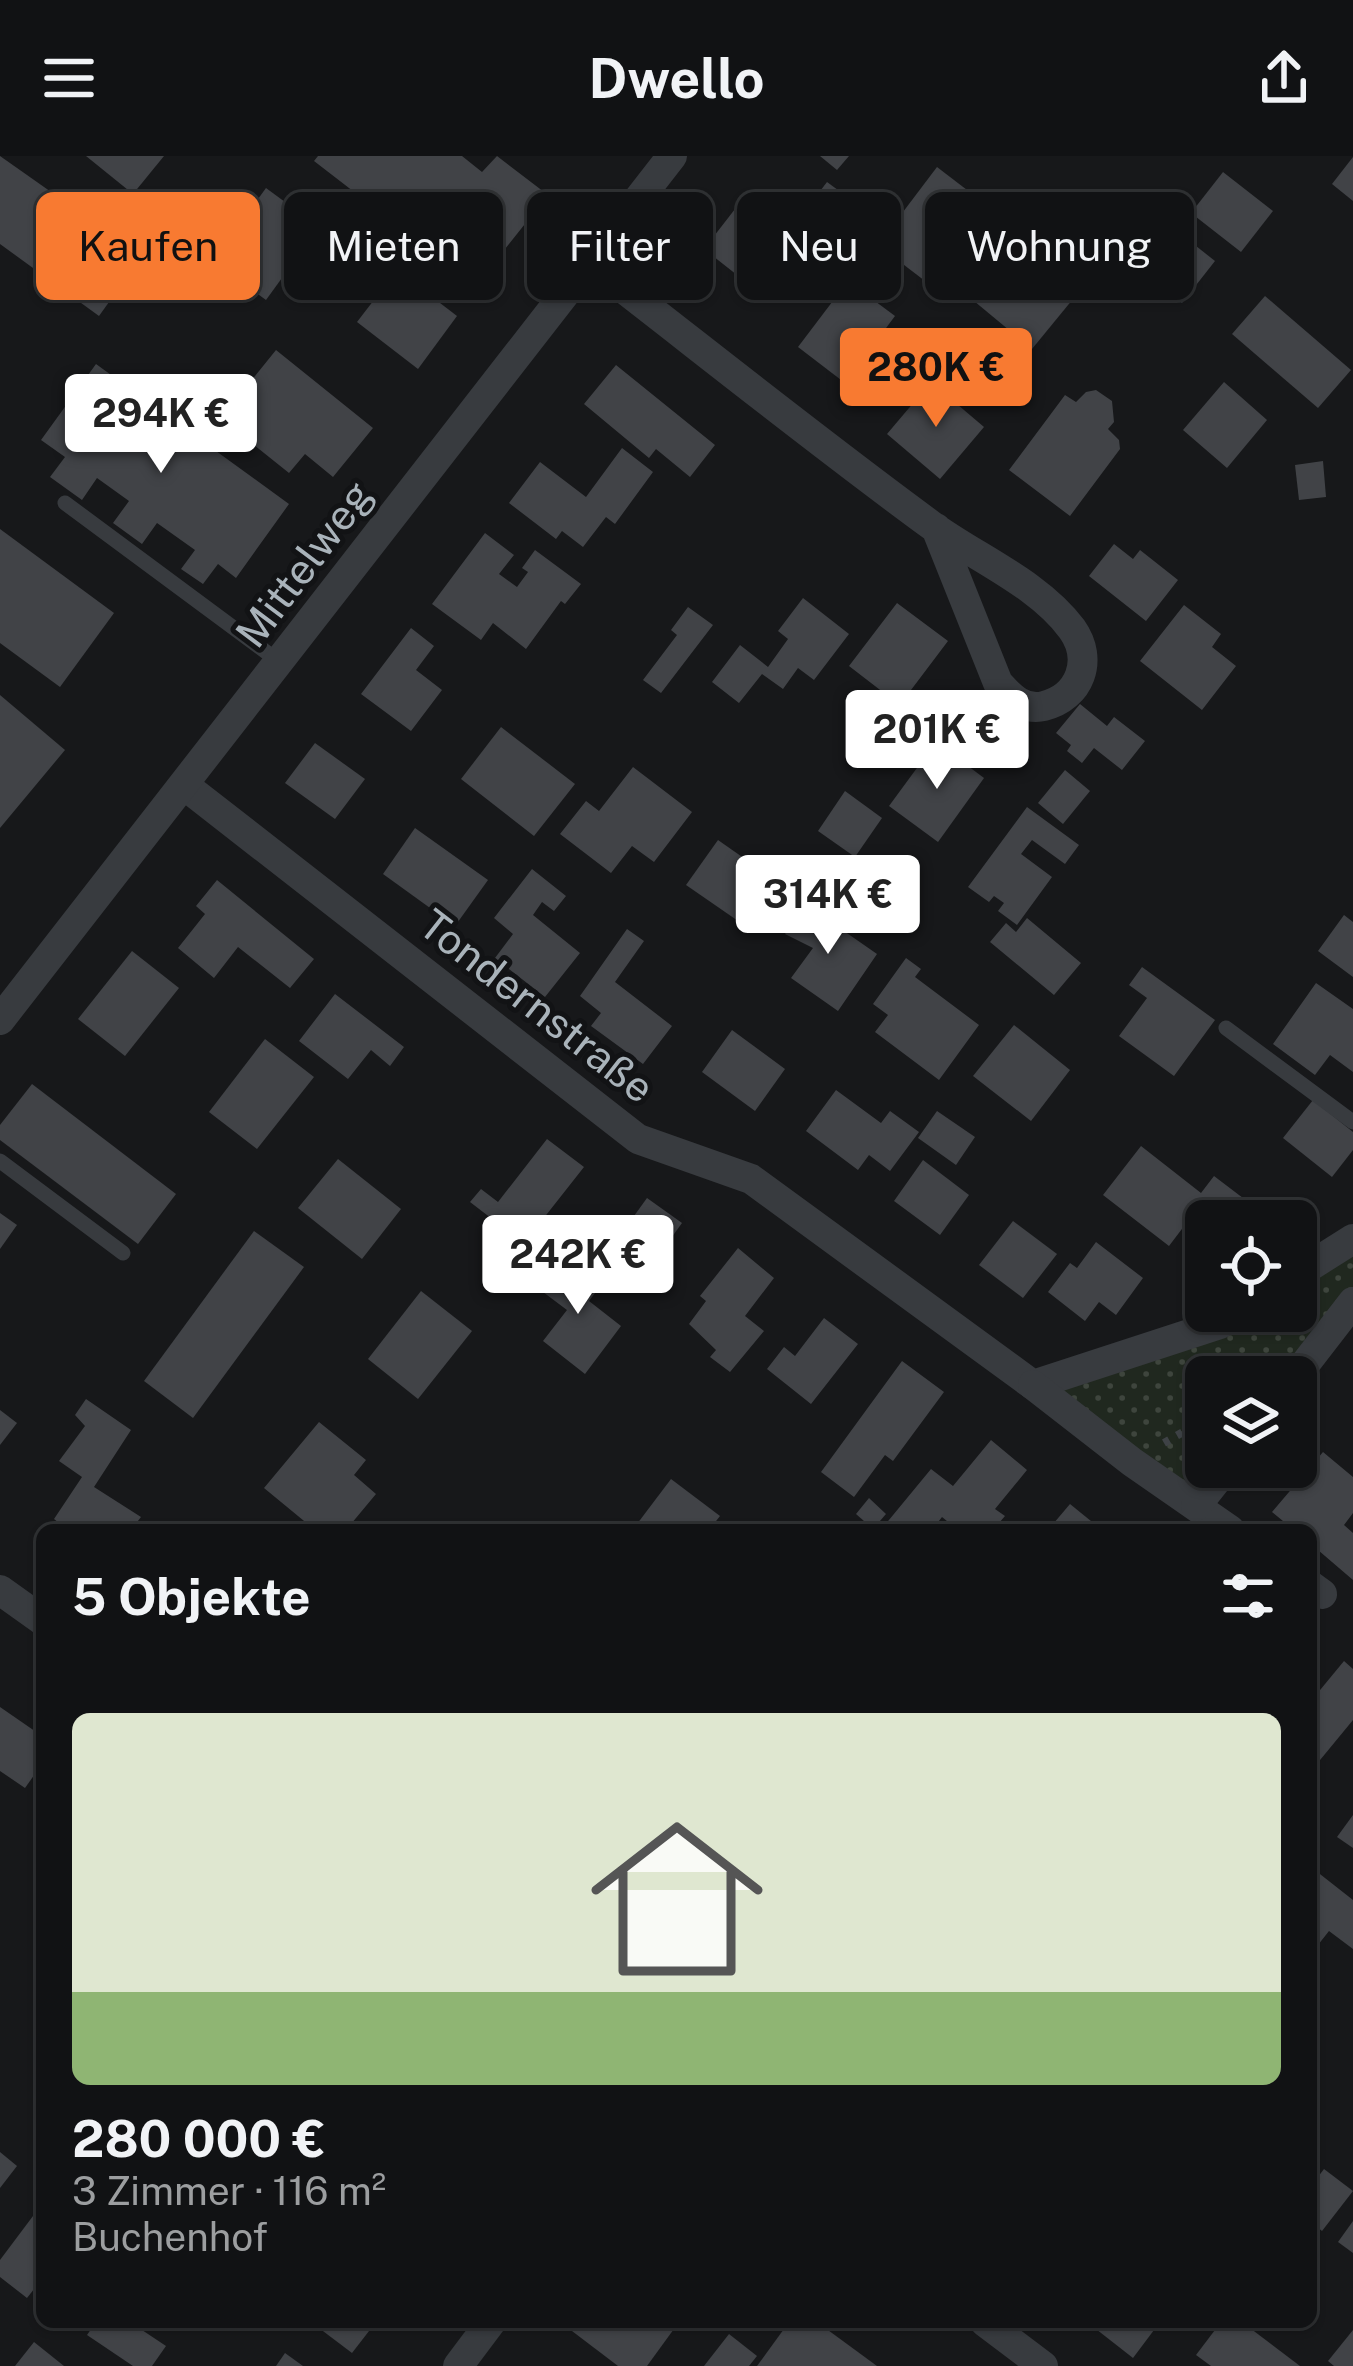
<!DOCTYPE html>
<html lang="de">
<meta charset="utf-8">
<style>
body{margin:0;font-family:"Public Sans",sans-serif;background:#1a1b1d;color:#f1f3f6;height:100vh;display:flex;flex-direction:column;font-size:45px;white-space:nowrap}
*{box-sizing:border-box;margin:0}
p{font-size:39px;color:#9c9ea0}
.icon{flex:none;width:66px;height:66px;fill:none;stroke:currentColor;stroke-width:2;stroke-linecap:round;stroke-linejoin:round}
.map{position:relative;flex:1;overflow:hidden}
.sheet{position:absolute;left:36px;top:1368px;width:1281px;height:804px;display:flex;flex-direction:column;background:#111214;border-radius:18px;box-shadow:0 3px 9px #0004,0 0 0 3px #303234}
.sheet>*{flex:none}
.banner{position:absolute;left:36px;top:36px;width:1281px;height:108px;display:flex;gap:24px}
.fabs{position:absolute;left:1185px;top:1044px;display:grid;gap:24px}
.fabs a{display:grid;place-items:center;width:132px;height:132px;border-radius:18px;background:#111214;box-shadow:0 3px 9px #0004,0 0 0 3px #303234;font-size:60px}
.price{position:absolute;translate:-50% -102px;padding:0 27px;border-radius:12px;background:#fff;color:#222;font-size:39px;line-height:78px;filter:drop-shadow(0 3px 6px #0008)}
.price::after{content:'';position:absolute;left:50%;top:72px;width:36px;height:27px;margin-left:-18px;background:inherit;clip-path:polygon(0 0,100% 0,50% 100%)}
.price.active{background:#f87a31;color:#111}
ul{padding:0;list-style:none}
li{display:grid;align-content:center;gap:24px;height:636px;padding:0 36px}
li+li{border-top:3px solid #303234}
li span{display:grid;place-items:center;height:372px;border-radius:18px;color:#555}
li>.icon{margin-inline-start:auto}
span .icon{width:216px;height:216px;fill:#fffc;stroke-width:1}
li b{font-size:51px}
h2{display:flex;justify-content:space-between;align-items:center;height:144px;padding:0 36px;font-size:51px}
.chip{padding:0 42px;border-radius:18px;background:#111214;box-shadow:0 3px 9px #0004,0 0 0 3px #303234;font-size:42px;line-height:108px}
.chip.active{background:#f87a31;color:#111}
header{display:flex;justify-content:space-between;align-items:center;height:156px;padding:0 36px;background:#111214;font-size:54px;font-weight:700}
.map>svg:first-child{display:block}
.park{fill:url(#park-dots)}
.building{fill:#414347}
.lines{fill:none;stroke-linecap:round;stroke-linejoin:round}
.path{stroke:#3e4246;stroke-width:8;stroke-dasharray:6 9;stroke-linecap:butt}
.service{stroke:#383b3f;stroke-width:15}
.minor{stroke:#383b3f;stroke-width:30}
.labels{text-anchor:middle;stroke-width:10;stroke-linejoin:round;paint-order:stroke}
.street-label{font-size:42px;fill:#a9b3ba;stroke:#121315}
</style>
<header><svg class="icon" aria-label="menu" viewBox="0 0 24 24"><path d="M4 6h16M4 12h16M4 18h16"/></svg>Dwello<svg class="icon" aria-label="share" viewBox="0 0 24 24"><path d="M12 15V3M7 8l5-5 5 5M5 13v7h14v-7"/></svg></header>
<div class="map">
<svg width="1353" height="2210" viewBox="0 0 1353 2210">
<defs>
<pattern id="park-dots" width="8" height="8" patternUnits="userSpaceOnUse" patternTransform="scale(3)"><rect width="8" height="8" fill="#20281f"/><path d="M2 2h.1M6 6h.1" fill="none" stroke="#3e453d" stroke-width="1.8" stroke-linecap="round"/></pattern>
</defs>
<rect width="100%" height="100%" fill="#17181a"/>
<!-- park -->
<polygon class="park" points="1353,1083 1353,1141 1293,1221 1206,1221 1206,1311 1226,1311 1196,1350 1033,1229 1240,1155 1296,1155 1296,1119"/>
<!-- building -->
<g class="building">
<polygon points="0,0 142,100 99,160 0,88"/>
<polygon points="86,0 164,0 133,38"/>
<polygon points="318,0 462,0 482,16 497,0 548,39 481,123 390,51 384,59 314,5"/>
<polygon points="820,0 849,0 837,14"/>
<polygon points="1353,1 1353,45 1332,28"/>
<polygon points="937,11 984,47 925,125 878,89"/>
<polygon points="1223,16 1273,55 1241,96 1191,57"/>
<polygon points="827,26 872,59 859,77 814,43"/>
<polygon points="266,32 319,71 266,144 213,105"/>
<polygon points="735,53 810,112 792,136 763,114 751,130 704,93"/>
<polygon points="1153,56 1215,105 1182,147 1121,98"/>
<polygon points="1015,95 1073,143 1032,193 974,145"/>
<polygon points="397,114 457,160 418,213 357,166"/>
<polygon points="848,125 895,160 845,227 798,191"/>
<polygon points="1265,140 1351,214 1318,252 1232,178"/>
<polygon points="276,194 373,272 333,321 305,298 289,317 228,268 245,246 238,241"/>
<polygon points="96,208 289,348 236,422 218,408 203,428 181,413 195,394 157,367 142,388 113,367 129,345 97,322 82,344 50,321 65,301 41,284"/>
<polygon points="616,209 715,289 690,321 656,293 649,302 584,248"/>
<polygon points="931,226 984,271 940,323 887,278"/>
<polygon points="1224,226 1267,264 1227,312 1183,274"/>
<polygon points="1096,234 1112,245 1114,266 1108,273 1119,284 1120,293 1070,360 1009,314 1065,239 1076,246 1086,236"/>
<polygon points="622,292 653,316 615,368 606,361 583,391 562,375 556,383 509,347 540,306 586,341"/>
<polygon points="1323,305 1326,341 1299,344 1295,309"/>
<polygon points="0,373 114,457 60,531 0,487"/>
<polygon points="485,377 514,399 499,418 517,431 528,416 522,412 535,394 581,428 565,448 561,445 526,493 493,467 481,484 432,448"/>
<polygon points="1114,388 1133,403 1140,394 1178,424 1146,465 1089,420"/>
<polygon points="803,442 849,478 814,524 798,512 783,533 762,518 739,547 712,526 740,489 768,511 788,483 778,475"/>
<polygon points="897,447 948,485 911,534 942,557 915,593 881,568 897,547 849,510"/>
<polygon points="1184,449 1221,478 1212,491 1236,510 1202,554 1140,505"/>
<polygon points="688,451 713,469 661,537 643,524 677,479 671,474"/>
<polygon points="411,472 434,490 416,514 442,534 411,575 361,538"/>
<polygon points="0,539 65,594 0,672"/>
<polygon points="1080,548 1107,570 1114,561 1145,585 1122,614 1094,592 1082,607 1067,595 1071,589 1056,577"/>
<polygon points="501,571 575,628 534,680 461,623"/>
<polygon points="936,586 984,622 938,686 889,650"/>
<polygon points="315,587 365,623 335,663 285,627"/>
<polygon points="633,611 692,656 654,706 632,690 611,717 560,678 586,645 599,655"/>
<polygon points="1065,614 1090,635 1063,668 1038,647"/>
<polygon points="845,635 882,662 855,701 818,675"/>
<polygon points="1027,651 1079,689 1065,708 1032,684 1021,698 1052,721 1017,769 998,755 1004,747 994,740 989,746 968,731"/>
<polygon points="415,672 488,724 455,770 383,718"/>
<polygon points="718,684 772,722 741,767 686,729"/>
<polygon points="532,713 566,740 554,755 542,746 533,759 580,797 545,841 495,802 513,778 494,762"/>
<polygon points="217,724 314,803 290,832 238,791 214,822 178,792 205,758 196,750"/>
<polygon points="809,742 826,753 820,762 831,766 877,798 838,855 791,822 813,792 785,778"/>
<polygon points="1344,759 1353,766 1353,821 1318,795"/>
<polygon points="1027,762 1081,807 1054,839 990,786 1006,767 1016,776"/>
<polygon points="627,773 644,785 615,826 672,870 643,908 591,870 601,857 580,840"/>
<polygon points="132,795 179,832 125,900 78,863"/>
<polygon points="906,802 921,813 915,821 979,869 939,924 875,876 888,859 873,848"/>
<polygon points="1142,811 1215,864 1174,920 1119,880 1147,842 1129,829"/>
<polygon points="1316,827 1353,853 1353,916 1330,899 1315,919 1273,888"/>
<polygon points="335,838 404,891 390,910 371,894 348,923 299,885"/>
<polygon points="1014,869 1070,914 1031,965 973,920"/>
<polygon points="732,874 785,913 755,955 702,916"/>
<polygon points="265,883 314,921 257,993 209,956"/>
<polygon points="32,928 176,1038 138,1088 0,984 0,969"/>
<polygon points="836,934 881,967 890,955 919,976 890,1015 869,999 858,1014 806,975"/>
<polygon points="1313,944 1353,976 1353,994 1332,1021 1283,982"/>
<polygon points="937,955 975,981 956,1009 918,982"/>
<polygon points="547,983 584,1011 532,1077 521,1068 513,1079 470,1046 481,1033 498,1046"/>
<polygon points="1141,990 1201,1037 1214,1020 1264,1058 1259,1065 1206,1065 1206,1073 1191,1061 1169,1090 1103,1039"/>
<polygon points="338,1003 401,1053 362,1103 298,1052"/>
<polygon points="923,1004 969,1039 940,1079 894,1045"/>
<polygon points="647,1042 682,1067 651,1110 616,1085"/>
<polygon points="0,1057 17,1069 0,1093"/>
<polygon points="1013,1065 1057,1098 1023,1142 979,1109"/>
<polygon points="254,1075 304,1111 193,1262 144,1225"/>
<polygon points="1096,1086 1143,1122 1116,1159 1099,1146 1085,1165 1048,1136 1070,1107 1077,1112"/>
<polygon points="738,1092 774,1122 745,1160 764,1175 730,1216 710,1201 716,1194 689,1168 706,1145 700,1140"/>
<polygon points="564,1100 601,1129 589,1145 621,1170 585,1218 543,1185 567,1154 539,1133"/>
<polygon points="421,1135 472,1175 418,1243 368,1203"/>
<polygon points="824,1162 858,1188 811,1248 767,1213 784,1191 795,1200"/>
<polygon points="902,1205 944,1236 893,1305 885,1299 854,1341 821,1316"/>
<polygon points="86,1243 131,1274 94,1331 141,1361 131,1374 68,1374 54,1363 82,1321 59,1305 85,1270 75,1259"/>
<polygon points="0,1254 17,1267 0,1289"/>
<polygon points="319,1266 366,1304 354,1319 376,1338 346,1374 315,1374 264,1332"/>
<polygon points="991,1284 1027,1314 995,1353 1005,1360 993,1374 958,1374 942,1361 932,1374 889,1374 884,1370 931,1313 953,1330"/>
<polygon points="1323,1296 1353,1321 1353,1357 1344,1369 1353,1377 1353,1424 1311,1388 1311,1374 1294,1374 1272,1356"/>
<polygon points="671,1323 720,1360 709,1374 634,1372"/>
<polygon points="869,1342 886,1358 873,1373 856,1358"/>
<polygon points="1070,1348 1102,1374 1048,1374"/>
<polygon points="1344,1505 1353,1513 1353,1564 1311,1615 1311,1545"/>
<polygon points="0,1551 42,1580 42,1608 25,1632 0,1615"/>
<polygon points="1353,1659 1353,1692 1337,1681"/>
<polygon points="1311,1711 1353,1744 1353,1793 1329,1775 1314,1794 1311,1792"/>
<polygon points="0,1996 17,2010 0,2032"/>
<polygon points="1324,2013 1353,2035 1322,2075 1311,2066 1311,2030"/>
<polygon points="42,2048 42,2123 27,2142 0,2121 0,2104"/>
<polygon points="1353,2065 1353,2097 1338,2086"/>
<polygon points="96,2166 130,2166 166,2190 152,2210 133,2210 87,2179"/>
<polygon points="311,2166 376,2166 352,2197"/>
<polygon points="579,2166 679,2166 647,2210 618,2210 572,2175"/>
<polygon points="789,2166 817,2166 877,2210 757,2210"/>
<polygon points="1087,2166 1160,2166 1133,2202"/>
<polygon points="1221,2166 1242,2166 1300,2210 1211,2210 1196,2199"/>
<polygon points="1353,2174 1353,2210 1334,2210 1328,2205"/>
<polygon points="729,2178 757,2200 749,2210 704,2210"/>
<polygon points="34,2186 64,2210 15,2210"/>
<polygon points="285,2197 303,2210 276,2210"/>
</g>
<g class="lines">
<!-- path -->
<g class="path">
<polyline points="1246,1221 1265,1210"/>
<polyline points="1164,1287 1190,1272 1206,1246"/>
</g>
<!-- service -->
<g class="service">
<polyline points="65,347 281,507"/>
<polyline points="1226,872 1353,966"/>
<polyline points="0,1005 123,1097"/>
</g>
<!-- minor -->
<g class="minor">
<path d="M588,105C702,193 815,284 931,369C976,402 1038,427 1072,473C1094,504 1080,541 1044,550C1023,555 1010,540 998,527L936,372"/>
<polyline points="184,629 638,983 751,1023 1033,1229 1220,1168 1240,1155"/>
<polyline points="0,864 672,0"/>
<polyline points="1296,1119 1353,1083"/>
<polyline points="1295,1221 1353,1146"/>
<polyline points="1033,1229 1132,1306 1230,1374"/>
<polyline points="1196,1350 1227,1311"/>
<polyline points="1311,1430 1322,1438"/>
<polyline points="0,1434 42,1464"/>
<polyline points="985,2166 1043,2210"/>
<polyline points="458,2210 491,2166"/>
</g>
</g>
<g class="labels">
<!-- street labels -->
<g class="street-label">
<text transform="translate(304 408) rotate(-53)" y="15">Mittelweg</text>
<text transform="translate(537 850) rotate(38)" y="15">Tondernstraße</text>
</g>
</g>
</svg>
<div class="fabs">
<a><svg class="icon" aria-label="locate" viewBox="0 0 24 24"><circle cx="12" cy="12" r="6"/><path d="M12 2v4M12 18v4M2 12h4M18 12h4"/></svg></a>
<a><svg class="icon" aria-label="layers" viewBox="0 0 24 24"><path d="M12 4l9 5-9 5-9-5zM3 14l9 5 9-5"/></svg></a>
</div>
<b class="price active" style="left:936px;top:274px">280K €</b>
<b class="price" style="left:161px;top:320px">294K €</b>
<b class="price" style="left:937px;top:636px">201K €</b>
<b class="price" style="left:828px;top:801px">314K €</b>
<b class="price" style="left:578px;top:1161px">242K €</b>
<div class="banner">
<a class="chip active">Kaufen</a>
<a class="chip">Mieten</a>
<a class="chip">Filter</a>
<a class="chip">Neu</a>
<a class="chip">Wohnung</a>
</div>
<section class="sheet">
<h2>5 Objekte<svg class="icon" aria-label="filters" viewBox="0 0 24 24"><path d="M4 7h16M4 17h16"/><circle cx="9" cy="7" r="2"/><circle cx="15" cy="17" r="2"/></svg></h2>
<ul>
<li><span style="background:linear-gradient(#dfe7d0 75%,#8fb573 0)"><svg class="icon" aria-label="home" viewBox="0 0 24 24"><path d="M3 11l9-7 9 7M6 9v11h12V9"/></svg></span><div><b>280 000 €</b><p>3 Zimmer · 116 m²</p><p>Buchenhof</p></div></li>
</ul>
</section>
</div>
